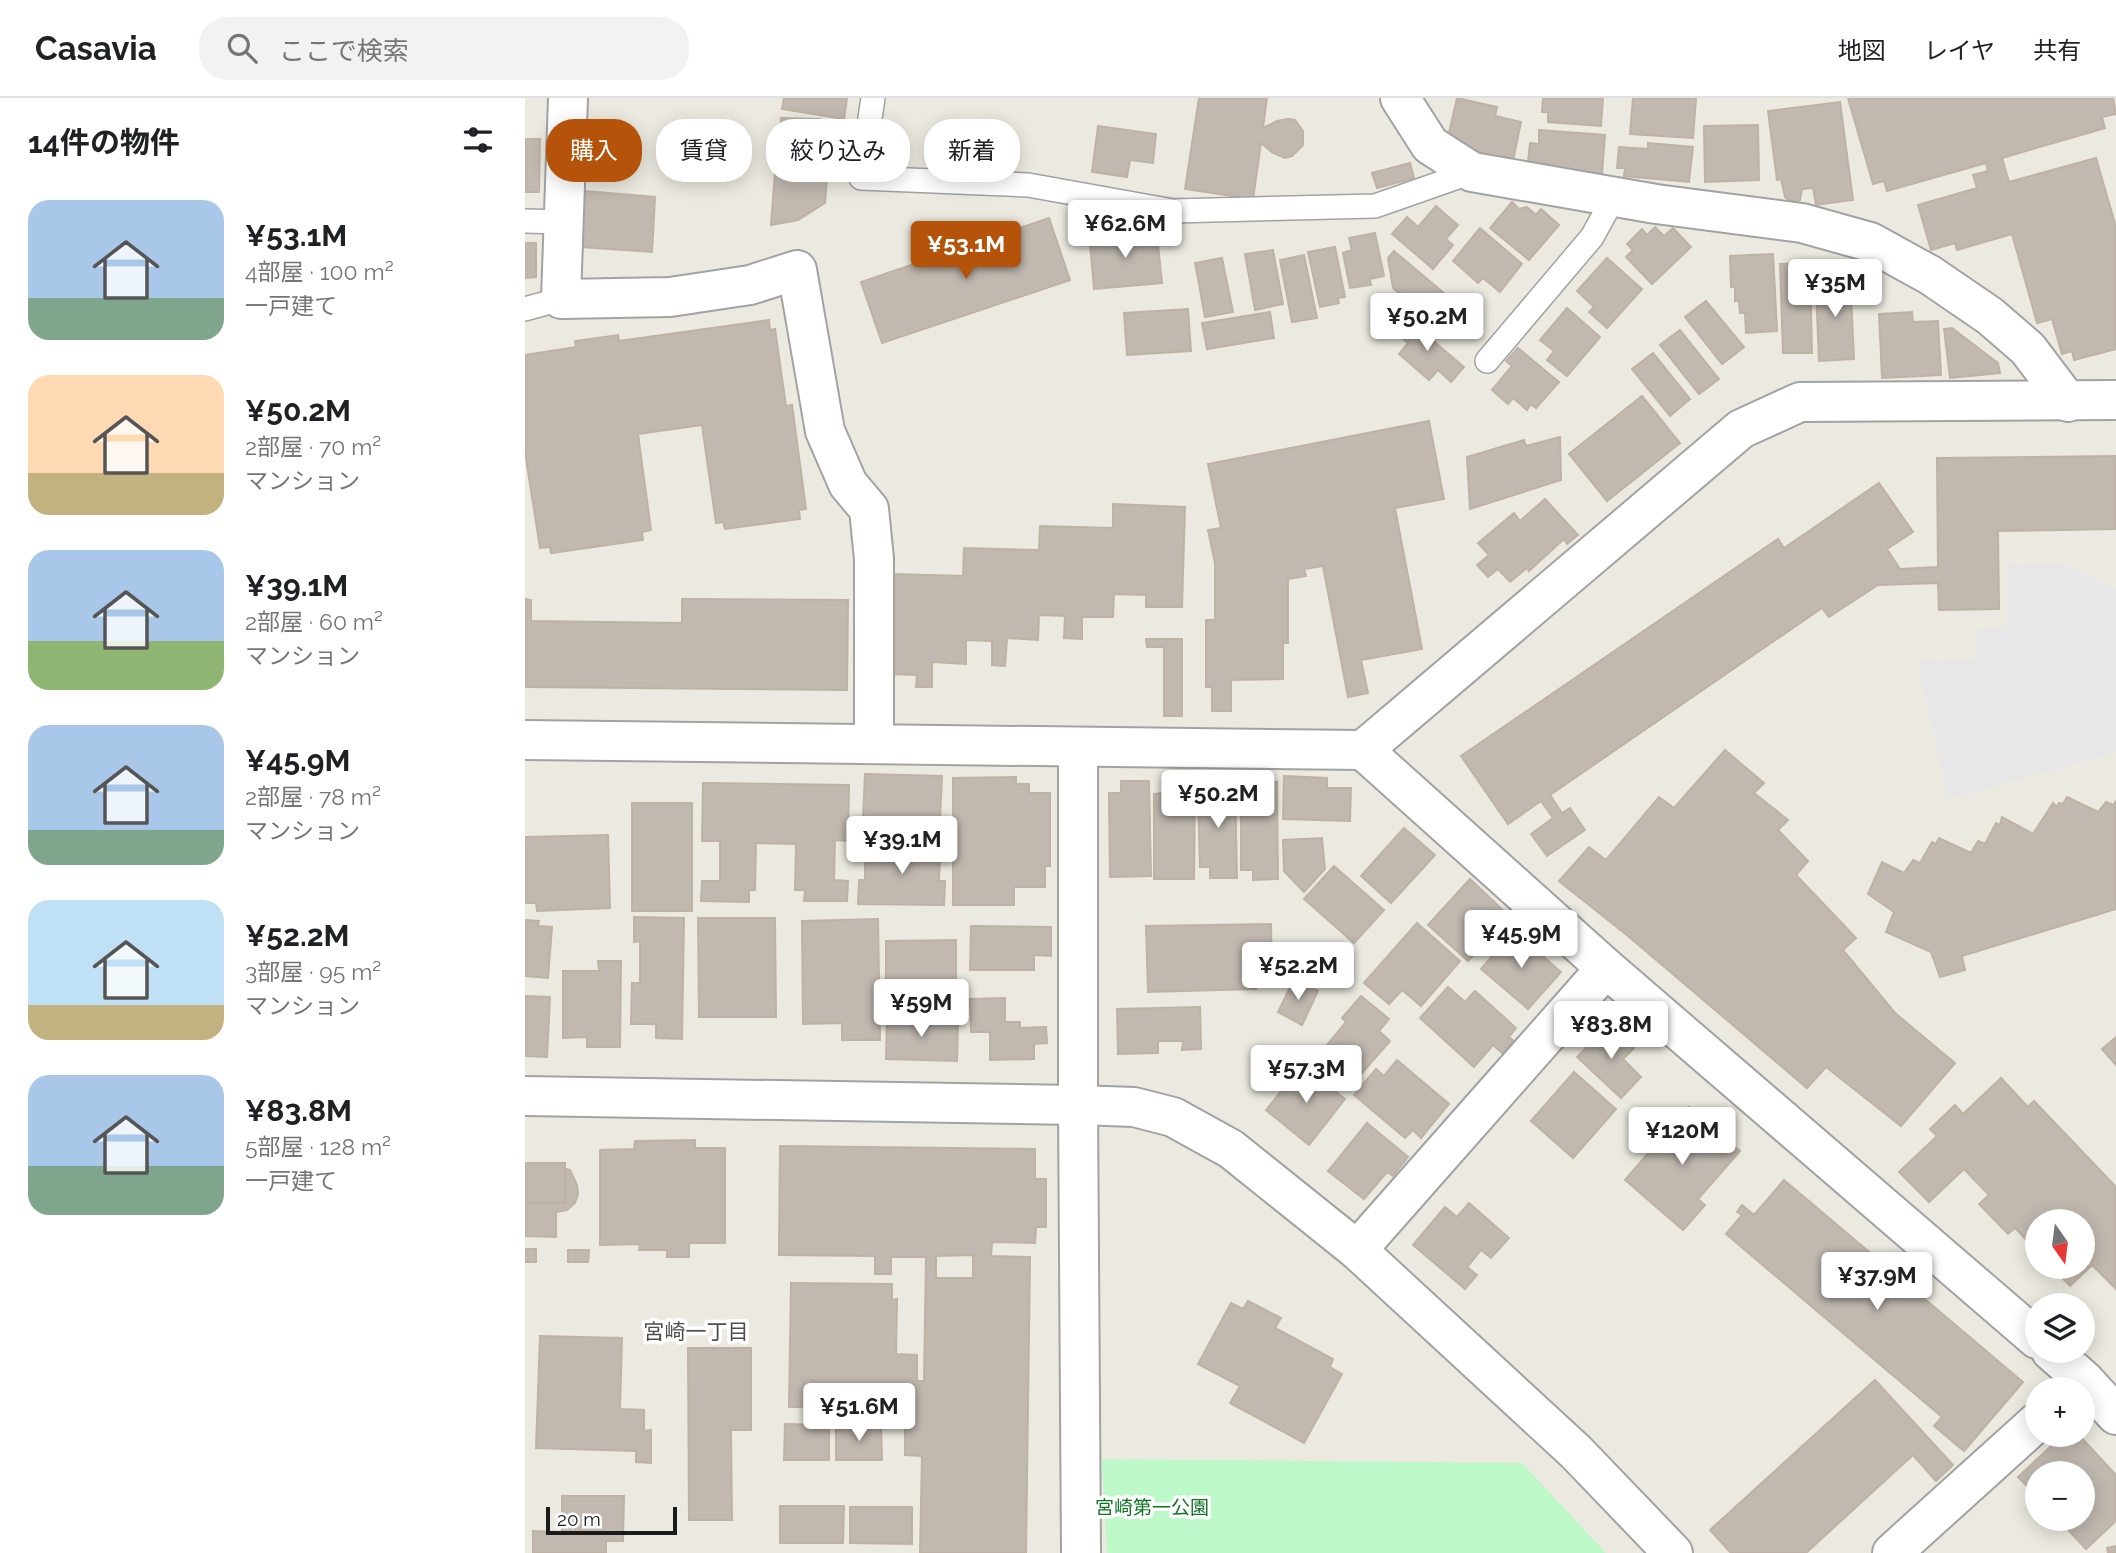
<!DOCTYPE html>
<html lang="ja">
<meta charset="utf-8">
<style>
body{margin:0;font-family:Raleway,"Noto Sans JP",sans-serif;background:#f2f2f2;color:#202124;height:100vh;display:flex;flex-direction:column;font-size:26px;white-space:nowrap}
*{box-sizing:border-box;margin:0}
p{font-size:23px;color:#757577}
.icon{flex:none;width:38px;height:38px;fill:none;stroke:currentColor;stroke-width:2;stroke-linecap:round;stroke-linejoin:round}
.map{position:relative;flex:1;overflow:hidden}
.drawer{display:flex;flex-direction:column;background:#fff;width:525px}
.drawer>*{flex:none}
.hud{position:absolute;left:21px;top:21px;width:665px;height:63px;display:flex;gap:14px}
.needle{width:46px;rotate:166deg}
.buttons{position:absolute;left:1500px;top:1111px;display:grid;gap:14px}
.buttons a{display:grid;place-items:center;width:70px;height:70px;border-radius:50%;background:#fff;box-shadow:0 4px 18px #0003;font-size:35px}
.scale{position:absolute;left:21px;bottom:18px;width:131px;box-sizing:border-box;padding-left:7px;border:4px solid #1b1b1b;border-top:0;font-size:19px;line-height:24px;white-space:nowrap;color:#1b1b1b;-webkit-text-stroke:5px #fff;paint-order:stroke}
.price{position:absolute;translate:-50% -60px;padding:0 16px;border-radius:7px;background:#fff;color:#222;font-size:23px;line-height:46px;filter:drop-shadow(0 2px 4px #0008)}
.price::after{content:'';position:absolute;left:50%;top:42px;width:21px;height:16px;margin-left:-10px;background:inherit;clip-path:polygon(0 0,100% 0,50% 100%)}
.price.current{background:#b45309;color:#fff}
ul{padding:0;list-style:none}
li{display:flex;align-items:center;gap:21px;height:175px;padding:0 28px}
li span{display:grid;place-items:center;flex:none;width:196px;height:140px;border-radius:21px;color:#555}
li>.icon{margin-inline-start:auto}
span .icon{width:84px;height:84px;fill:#fffc;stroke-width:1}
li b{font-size:30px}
h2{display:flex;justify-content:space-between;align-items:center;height:84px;padding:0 28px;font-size:30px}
.pill{padding:0 24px;border-radius:28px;background:#fff;box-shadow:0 4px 18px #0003;font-size:24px;line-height:63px}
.pill.current{background:#b45309;color:#fff}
header{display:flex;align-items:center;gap:42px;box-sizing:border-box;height:98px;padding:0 35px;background:#fff;border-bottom:2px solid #e0e0e0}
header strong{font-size:33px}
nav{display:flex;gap:38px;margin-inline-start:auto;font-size:24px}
.search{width:490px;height:63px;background:#f2f2f2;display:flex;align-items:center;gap:18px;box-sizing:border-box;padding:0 24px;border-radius:28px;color:#757577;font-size:26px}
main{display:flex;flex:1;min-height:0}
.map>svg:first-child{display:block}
.park{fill:#bcf8c8}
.parking{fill:#e7e7e7}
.building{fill:#c1b9b0;stroke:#beb2a3;stroke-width:2;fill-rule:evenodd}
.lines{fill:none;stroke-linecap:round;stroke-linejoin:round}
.service-casing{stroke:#a2a2a2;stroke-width:26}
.minor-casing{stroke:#a2a2a2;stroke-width:42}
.service{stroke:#fff;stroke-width:23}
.minor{stroke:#fff;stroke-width:38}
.labels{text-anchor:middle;stroke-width:7;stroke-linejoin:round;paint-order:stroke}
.park-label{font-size:19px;fill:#0d7522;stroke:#fff}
.neighbourhood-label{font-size:21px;fill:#4e4e4e;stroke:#fff}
</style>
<header>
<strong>Casavia</strong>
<div class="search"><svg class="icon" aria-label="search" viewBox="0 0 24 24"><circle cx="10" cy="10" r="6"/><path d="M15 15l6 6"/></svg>ここで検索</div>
<nav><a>地図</a><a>レイヤ</a><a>共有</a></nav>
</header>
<main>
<section class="drawer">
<h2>14件の物件<svg class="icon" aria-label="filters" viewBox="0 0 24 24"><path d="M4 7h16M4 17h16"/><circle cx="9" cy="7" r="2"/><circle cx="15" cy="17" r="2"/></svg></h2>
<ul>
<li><span style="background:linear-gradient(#a9c7e8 70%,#7fa58c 0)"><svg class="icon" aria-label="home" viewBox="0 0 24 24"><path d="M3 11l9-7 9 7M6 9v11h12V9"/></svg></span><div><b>¥53.1M</b><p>4部屋 · 100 m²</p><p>一戸建て</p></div></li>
<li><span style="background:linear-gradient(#ffd9b3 70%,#c2b280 0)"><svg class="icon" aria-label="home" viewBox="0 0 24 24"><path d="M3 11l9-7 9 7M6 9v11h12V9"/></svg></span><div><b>¥50.2M</b><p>2部屋 · 70 m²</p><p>マンション</p></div></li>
<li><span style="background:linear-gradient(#a9c7e8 65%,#8fb573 0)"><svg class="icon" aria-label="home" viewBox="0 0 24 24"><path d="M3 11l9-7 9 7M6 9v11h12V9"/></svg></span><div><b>¥39.1M</b><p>2部屋 · 60 m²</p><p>マンション</p></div></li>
<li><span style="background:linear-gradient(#a9c7e8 75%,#7fa58c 0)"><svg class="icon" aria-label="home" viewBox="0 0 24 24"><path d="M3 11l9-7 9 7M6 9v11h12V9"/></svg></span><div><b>¥45.9M</b><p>2部屋 · 78 m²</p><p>マンション</p></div></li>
<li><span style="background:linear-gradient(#bfe0f5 75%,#c2b280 0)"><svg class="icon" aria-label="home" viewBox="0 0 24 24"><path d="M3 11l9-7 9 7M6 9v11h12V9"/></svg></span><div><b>¥52.2M</b><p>3部屋 · 95 m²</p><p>マンション</p></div></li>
<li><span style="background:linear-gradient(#a9c7e8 65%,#7fa58c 0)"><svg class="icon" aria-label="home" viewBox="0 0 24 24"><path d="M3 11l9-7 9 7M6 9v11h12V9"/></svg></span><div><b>¥83.8M</b><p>5部屋 · 128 m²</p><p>一戸建て</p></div></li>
</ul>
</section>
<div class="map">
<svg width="1591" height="1455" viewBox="0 0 1591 1455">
<rect width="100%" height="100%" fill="#eceae0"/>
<!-- park -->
<polygon class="park" points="577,1361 997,1365 1081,1455 582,1455"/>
<!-- parking -->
<polygon class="parking" points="1539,465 1591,491 1591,654 1423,701 1392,564 1452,560 1452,531 1482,528 1482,467"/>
<!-- building -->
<g class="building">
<polygon points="259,0 322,0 319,21 257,11"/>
<polygon points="674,0 742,0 738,30 752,23 763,21 770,22 778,33 778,47 767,58 760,60 748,55 736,45 728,101 660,91"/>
<polygon points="932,0 972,9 970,18 996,24 988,63 930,50 932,41 923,39"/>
<polygon points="1018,0 1078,0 1076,28 1023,24 1023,14 1017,14"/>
<polygon points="1108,0 1171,0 1168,40 1105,36"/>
<polygon points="1323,0 1588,0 1591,16 1577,19 1580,30 1477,60 1484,84 1571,60 1591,129 1591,251 1549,262 1547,253 1537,256 1527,221 1512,225 1487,136 1432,152 1430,145 1406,152 1393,107 1452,90 1448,77 1463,73 1461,65 1362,93 1359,83 1348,86"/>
<polygon points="1315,4 1328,102 1291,107 1288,90 1277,91 1275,102 1270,104 1264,102 1260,99 1256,81 1252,82 1243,13"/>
<polygon points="256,20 295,21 293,67 254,66"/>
<polygon points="1233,27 1234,82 1180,84 1179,28"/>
<polygon points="573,28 631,36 628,65 605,62 602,79 567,74"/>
<polygon points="1014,32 1080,37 1077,76 1028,72 1028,66 1003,64 1005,45 1014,46"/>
<polygon points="0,41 15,41 14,94 0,94"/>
<polygon points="1123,45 1168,49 1164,84 1099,78 1100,70 1092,70 1094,49 1123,51"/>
<polygon points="885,65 889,80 852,90 847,75"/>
<polygon points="250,74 302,78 300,105 273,122 246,127"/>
<polygon points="60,93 130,99 127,154 56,149"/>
<polygon points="987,104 994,111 1002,109 1011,117 1016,111 1034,127 1004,162 965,130"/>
<polygon points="911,108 933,127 921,141 928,147 908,171 867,136 882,119 893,129"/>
<polygon points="524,120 545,182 357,245 336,184"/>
<polygon points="1130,129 1139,138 1148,130 1166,149 1127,186 1101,159 1108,152 1102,146 1117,131 1122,137"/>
<polygon points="955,130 997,166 975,194 958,180 953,185 928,163"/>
<polygon points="607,132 607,139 632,137 637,185 569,191 565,145 570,146 569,136"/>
<polygon points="850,135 859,178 845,181 846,187 825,190 818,155 827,152 824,140"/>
<polygon points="0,145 11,145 11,179 0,180"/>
<polygon points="810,149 820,199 813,200 814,205 795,209 783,154"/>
<polygon points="748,152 758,206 730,212 720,156"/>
<polygon points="869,153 926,201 907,223 868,190 863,160"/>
<polygon points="1248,156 1252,233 1221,235 1220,215 1215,215 1214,203 1210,203 1210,189 1206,189 1205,158"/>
<polygon points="779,157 792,220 767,224 755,162"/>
<polygon points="697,160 708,214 680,219 670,165"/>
<polygon points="1082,160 1117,191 1082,230 1064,214 1069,209 1052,193"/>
<polygon points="1285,165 1287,255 1258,255 1255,166"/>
<polygon points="1325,177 1329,261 1294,263 1291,190 1296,190 1296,179"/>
<polygon points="1181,203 1219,249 1197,266 1160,219"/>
<polygon points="1042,210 1075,239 1042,278 1022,262 1029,253 1015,242"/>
<polygon points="663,211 666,253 602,257 599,215"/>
<polygon points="745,214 749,240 682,251 677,225"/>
<polygon points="1387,214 1388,224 1413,223 1416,277 1357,280 1354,216"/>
<polygon points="878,217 939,269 926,284 913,272 904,282 874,256 883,245 876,239 881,233 872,225"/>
<polygon points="244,222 245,232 250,231 261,308 267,307 281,411 274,412 275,421 200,431 198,424 191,425 177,327 113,336 126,432 117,434 118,442 26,455 25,449 15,450 0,354 0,257 51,249 50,243 93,237 94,243"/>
<polygon points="1427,230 1473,265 1475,275 1425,280 1419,231"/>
<polygon points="1155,232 1194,281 1174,296 1135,247"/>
<polygon points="993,250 1034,284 1011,310 1006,306 1002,312 988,300 983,306 967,292 987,268 981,263"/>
<polygon points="1128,255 1165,301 1145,318 1107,271"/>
<polygon points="1117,298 1155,345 1082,403 1044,356"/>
<polygon points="904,323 919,401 870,410 897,551 836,562 843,595 823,599 798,468 779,471 781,478 763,481 763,545 758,545 758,581 706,582 706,613 687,613 687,589 681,589 681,522 690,522 690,465 683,432 696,430 683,366"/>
<polygon points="1035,339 1036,382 945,411 942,359 999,342 1001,348"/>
<polygon points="1591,358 1591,431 1473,433 1474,511 1414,512 1413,485 1353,487 1304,519 1297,510 1025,697 1037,715 1045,710 1060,732 1022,758 1006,736 1028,720 1016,703 983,726 936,658 1253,441 1259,450 1354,385 1388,434 1362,451 1375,471 1413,469 1412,360"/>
<polygon points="1020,401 1053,437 1042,446 1039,441 1004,473 1002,470 985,484 973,471 963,479 952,467 964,457 953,445 989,415 995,423"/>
<polygon points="588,406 660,409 657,509 621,509 621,497 589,496 588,519 557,519 557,541 539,540 540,518 514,517 513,542 482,540 480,568 467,567 467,543 441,542 441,566 407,564 407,589 391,589 392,577 364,576 368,476 438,478 439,450 514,452 515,428 588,430"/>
<polygon points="0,501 6,502 6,523 157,525 157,501 323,502 322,592 0,589"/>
<polygon points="621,541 657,541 657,618 639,618 639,549 622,549"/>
<polygon points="1200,652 1239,685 1229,695 1263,722 1253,732 1283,763 1271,777 1331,840 1318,852 1370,915 1430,965 1376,1028 1301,969 1282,990 1103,838 1034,783 1064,749 1081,762 1134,699 1149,710"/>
<polygon points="340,676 417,678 415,722 389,721 388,726 369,726 369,721 338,720"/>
<polygon points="759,678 802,680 802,690 826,690 825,723 758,721"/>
<polygon points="491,679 491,686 504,686 504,695 525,695 525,768 520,768 520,789 489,789 489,807 428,807 428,680"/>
<polygon points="596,683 624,683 626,778 585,779 584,695 596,695"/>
<polygon points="638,683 670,683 669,781 629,781 629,696 638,695"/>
<polygon points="725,684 752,684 753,781 728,782 728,772 716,772 716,699 725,699"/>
<polygon points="178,685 324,687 323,743 310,742 309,782 323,783 322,803 279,803 280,792 270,792 271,746 231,745 230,792 224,792 224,804 176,803 177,783 195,783 195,743 177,743"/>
<polygon points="710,685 712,780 685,780 685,769 675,769 673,700 680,700 680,686"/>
<polygon points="1542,699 1573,714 1581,704 1588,707 1591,703 1591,811 1437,858 1440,872 1415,879 1406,854 1361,834 1369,814 1343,796 1357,764 1379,775 1388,762 1395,765 1407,744 1411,746 1414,740 1446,755 1453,743 1460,746 1471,725 1475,727 1477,719 1508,736 1528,705 1532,709 1534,705 1538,706"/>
<rect x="107" y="705" width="60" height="108"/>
<polygon points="879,730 910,757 866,805 836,778"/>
<polygon points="367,732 389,732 389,758 415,758 414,783 420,783 419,807 333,806 334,782 340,782 340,759 366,759"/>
<polygon points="83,737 85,810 12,813 11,805 0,805 0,739"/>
<polygon points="797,740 800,771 779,794 759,773 758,742"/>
<polygon points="809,768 859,812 829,845 779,801"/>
<polygon points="945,781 984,818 943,863 903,827"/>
<polygon points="109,819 159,820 157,941 131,940 131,926 106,926 107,885 115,885 115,843 109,844"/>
<polygon points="173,820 250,820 251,919 174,919"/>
<polygon points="353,821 355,942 317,942 317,925 278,926 277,823"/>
<polygon points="0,822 14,823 13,828 27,829 23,880 0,878"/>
<polygon points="892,825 935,863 896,908 877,892 864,906 839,885"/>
<polygon points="746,826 747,876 730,876 731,891 623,894 621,828"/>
<polygon points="446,828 526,829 526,858 509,857 509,872 445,872"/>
<polygon points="989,833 1036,874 1003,911 956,871"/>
<polygon points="431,842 431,904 386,904 385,893 361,893 361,843"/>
<polygon points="73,863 96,863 95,949 62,949 62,939 38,940 38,873 74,873"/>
<polygon points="769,881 793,893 777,927 753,914"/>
<polygon points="923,889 940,904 950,893 991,930 984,939 989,943 977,955 968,947 949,969 895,920"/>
<polygon points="0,898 25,899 22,959 0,958"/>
<polygon points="836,898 864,921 854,933 865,943 822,992 789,963 821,924 817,920"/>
<polygon points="480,900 480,924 495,924 495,930 521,929 522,945 509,946 509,961 465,962 465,934 446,934 445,901"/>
<polygon points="675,909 676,951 657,952 658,943 633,943 633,955 593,956 592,911"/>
<polygon points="362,916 389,917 389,923 433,925 432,963 361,961"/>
<polygon points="1084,927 1109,950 1098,961 1116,979 1096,1000 1052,959"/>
<polygon points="1591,939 1591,967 1577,951"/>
<polygon points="872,962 924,1006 896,1040 888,1032 880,1040 829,997 851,971 859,978"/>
<polygon points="777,967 820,1001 784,1047 741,1012"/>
<polygon points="1049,974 1091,1011 1048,1060 1006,1023"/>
<polygon points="1476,980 1503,1009 1509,1003 1591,1089 1591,1191 1567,1167 1545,1188 1527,1169 1558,1169 1558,1124 1512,1124 1512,1153 1490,1130 1483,1136 1454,1106 1464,1097 1439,1071 1404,1104 1374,1074 1412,1038 1405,1031 1430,1007 1438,1016"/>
<polygon points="1164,1009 1215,1053 1173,1101 1180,1107 1158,1132 1100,1082 1126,1052 1121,1048 1139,1026 1145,1031"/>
<polygon points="842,1025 883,1059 868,1078 862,1074 839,1101 803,1073"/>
<polygon points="170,1042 170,1050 200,1050 200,1145 164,1145 164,1159 142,1159 142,1152 114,1152 115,1146 75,1147 75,1052 109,1051 110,1043"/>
<path d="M255,1048L510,1051V1081H521V1129H511L510,1145L467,1144L466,1158L505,1159L501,1455H395L397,1358L380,1357V1314H374L375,1291L366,1292V1310L264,1309L266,1185L367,1186V1202L372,1201L371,1256L392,1257V1283H399L401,1159H366V1176H350V1158L254,1157ZM448,1157V1180H411V1158Z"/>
<rect x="0" y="1065" width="40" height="40"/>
<polygon points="40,1071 45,1072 52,1087 53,1096 50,1105 42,1112 31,1114 31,1139 0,1138 0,1105 40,1105"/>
<polygon points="1259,1082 1498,1284 1439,1353 1409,1328 1417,1319 1201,1136 1217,1117 1212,1114 1217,1107 1229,1117"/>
<polygon points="944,1105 984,1140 966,1160 956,1152 942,1169 952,1177 940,1191 888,1147 920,1109 932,1119"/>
<rect x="0" y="1151" width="11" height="13"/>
<polygon points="43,1152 64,1152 63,1164 43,1164"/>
<polygon points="723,1203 756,1220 750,1230 808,1261 805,1269 817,1276 779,1345 705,1305 715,1288 673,1266 706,1205 718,1211"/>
<polygon points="15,1238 97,1240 95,1311 119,1312 119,1333 126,1332 126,1365 111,1364 111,1353 11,1350"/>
<polygon points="163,1250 226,1250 226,1332 206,1332 207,1422 164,1422"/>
<polygon points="1350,1282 1428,1367 1411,1383 1388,1357 1281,1455 1206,1455 1185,1432"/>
<polygon points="260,1326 304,1327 304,1362 259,1362"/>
<polygon points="356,1327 357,1362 311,1362 311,1328"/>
<polygon points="1538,1337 1554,1337 1591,1377 1591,1423 1561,1451 1533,1421 1558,1421 1558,1376 1512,1376 1512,1398 1493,1379"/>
<polygon points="37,1398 99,1398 98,1443 81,1443 81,1455 8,1455 8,1433 37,1434"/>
<polygon points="255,1408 319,1408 318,1445 255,1445"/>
<polygon points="325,1409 387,1409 387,1446 325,1445"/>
<polygon points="1591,1448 1591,1455 1583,1455 1582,1450"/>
</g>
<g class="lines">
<defs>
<g id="service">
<polyline points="348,0 336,80 503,87 648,113 850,108 947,74"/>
<polyline points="0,123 39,124"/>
<polyline points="0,211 36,201"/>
<polyline points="962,263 1067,139 1089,99"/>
</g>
<g id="minor">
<polyline points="43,0 36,201 145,199 225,187 272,172 300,333 323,386 344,411 349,461 349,646"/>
<polyline points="875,0 905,47 947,74 1131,106 1277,125 1345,144 1405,177 1465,218 1503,251 1543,304"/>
<polyline points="0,642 838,652 1081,870 1512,1241"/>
<polyline points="553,649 553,1007 556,1455"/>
<polyline points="838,652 1216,331 1275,304 1591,302"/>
<polyline points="0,998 553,1007 609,1009 648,1019 706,1051 832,1152 1051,1354 1148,1455"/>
<polyline points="832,1152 1081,870"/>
<polyline points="1526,1253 1559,1282 1591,1317"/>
<polyline points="1367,1455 1512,1324"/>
</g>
</defs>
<!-- service casing -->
<use href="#service" class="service-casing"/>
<!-- minor casing -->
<use href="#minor" class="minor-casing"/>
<!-- service -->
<use href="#service" class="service"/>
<!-- minor -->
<use href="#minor" class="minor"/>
</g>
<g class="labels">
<!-- park labels -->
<g class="park-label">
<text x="627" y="1416">宮崎第一公園</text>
</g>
<!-- neighbourhood labels -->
<g class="neighbourhood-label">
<text x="171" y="1241">宮崎一丁目</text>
</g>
</g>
</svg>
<div class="buttons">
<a><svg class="needle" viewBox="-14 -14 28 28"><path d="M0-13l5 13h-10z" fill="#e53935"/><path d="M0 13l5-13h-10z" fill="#757577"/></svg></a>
<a><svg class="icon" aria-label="layers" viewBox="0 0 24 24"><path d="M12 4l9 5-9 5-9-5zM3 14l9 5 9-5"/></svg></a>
<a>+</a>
<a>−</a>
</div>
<div class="scale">20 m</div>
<b class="price" style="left:600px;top:162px">¥62.6M</b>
<b class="price current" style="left:441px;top:183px">¥53.1M</b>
<b class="price" style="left:1310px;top:221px">¥35M</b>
<b class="price" style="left:902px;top:255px">¥50.2M</b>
<b class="price" style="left:693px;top:732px">¥50.2M</b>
<b class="price" style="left:377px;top:778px">¥39.1M</b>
<b class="price" style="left:996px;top:872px">¥45.9M</b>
<b class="price" style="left:773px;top:904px">¥52.2M</b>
<b class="price" style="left:396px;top:941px">¥59M</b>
<b class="price" style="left:1086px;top:963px">¥83.8M</b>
<b class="price" style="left:781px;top:1007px">¥57.3M</b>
<b class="price" style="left:1157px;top:1069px">¥120M</b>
<b class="price" style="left:1352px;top:1214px">¥37.9M</b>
<b class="price" style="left:334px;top:1345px">¥51.6M</b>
<div class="hud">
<a class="pill current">購入</a>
<a class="pill">賃貸</a>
<a class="pill">絞り込み</a>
<a class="pill">新着</a>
</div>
</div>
</main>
